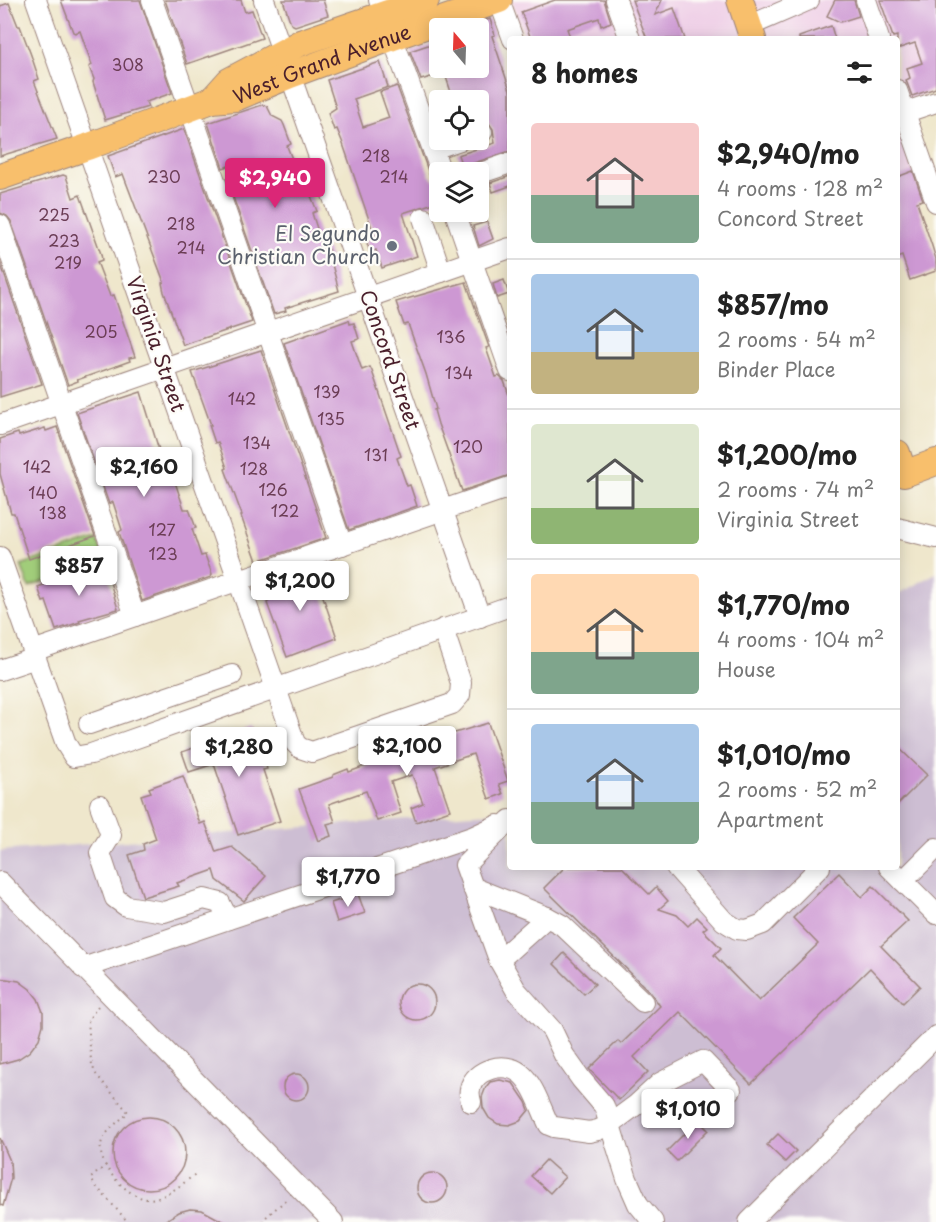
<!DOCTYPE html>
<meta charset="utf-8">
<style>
body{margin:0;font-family:"Playpen Sans",sans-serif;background:#f2f2f2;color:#222;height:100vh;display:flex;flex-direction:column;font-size:22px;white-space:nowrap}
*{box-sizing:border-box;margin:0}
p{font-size:20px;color:#767676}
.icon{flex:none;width:33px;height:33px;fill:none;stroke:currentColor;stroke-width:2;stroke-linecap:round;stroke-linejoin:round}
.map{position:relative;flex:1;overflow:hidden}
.drawer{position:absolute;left:507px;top:36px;width:393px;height:834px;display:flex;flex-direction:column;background:#fff;border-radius:6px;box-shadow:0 3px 15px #0003}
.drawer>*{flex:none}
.needle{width:39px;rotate:341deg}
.fabs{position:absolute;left:429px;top:18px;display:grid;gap:12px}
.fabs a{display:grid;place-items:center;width:60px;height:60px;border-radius:6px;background:#fff;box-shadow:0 3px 15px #0003;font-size:30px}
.price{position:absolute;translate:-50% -51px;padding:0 14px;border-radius:6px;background:#fff;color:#222;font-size:20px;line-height:39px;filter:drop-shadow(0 2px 3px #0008)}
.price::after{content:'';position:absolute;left:50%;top:36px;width:18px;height:14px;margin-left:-9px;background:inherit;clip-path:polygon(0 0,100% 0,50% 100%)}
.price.active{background:#db2777;color:#fff}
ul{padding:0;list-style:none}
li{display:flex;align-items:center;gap:18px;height:150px;padding:0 24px}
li+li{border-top:2px solid #e0e0e0}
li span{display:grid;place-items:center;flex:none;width:168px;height:120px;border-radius:6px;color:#555}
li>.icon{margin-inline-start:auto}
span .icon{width:72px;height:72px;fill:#fffc;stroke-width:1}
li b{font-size:26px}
h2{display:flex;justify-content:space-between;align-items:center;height:72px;padding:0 24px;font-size:26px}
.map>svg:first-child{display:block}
.built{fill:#efd0e7}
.industrial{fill:#cdbed3}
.green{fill:#a1cd7a;stroke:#767652;stroke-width:1.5}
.building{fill:#cd98d3}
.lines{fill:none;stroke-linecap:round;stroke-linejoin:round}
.minor-casing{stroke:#9c837c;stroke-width:22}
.major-casing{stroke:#9c837c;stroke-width:28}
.path{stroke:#9c837c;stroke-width:2;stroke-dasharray:1.5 4.5;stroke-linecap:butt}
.minor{stroke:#fff;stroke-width:20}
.major{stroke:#f8bf6c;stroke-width:26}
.worship-dot{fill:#6b7280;stroke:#fdfcf7;stroke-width:2}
.labels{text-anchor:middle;stroke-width:4.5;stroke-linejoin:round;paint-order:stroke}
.number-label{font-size:16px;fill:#6b3d55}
.street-label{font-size:20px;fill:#4a1f2b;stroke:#fdfcf7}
.worship-label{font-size:20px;fill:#5b616d;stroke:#fdfcf7;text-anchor:end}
</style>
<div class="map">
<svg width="936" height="1222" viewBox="0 0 936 1222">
<rect width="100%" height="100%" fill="#fdfcf7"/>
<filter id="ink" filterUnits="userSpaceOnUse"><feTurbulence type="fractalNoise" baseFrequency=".0167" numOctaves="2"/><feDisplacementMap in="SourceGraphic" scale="12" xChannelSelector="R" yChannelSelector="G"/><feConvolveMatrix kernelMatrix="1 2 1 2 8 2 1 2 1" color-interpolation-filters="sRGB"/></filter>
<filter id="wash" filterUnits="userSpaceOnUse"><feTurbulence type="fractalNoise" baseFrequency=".008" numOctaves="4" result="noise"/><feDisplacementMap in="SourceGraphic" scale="24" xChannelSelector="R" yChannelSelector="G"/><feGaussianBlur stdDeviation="1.35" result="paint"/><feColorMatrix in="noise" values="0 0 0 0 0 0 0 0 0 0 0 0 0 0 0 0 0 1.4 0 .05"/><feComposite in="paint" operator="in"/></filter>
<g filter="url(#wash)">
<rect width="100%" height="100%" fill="#efe7cc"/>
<!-- built -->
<g class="built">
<polygon points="511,0 936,0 936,90 897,104 897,39 525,39"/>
<polygon points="897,123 914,171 897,177"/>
</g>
<!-- industrial -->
<polygon class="industrial" points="936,573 936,1222 0,1222 0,851 510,811 510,867 897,867 897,595"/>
<!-- green -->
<polygon class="green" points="97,539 105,560 29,587 21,565"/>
<g id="blocks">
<!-- building -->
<g class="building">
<polygon points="61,0 140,0 172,93 146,102 148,107 105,120 93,82 94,79 89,67 92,65 80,31 75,33 73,32"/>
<polygon points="165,0 241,0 245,12 252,10 262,38 187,64"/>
<polygon points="283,0 323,0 328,15 295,26 291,24"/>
<polygon points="555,0 604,0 611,22 601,26 599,18 567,29 571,39 531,39 521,12"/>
<polygon points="632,0 662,0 655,15 674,8 685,39 647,39"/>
<polygon points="835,0 854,0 859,16 840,22 827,16"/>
<polygon points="880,0 936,0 936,88 912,96 906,80 910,78 907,68 922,63 915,43 897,49 897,36 893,37"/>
<polygon points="9,3 18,26 20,26 31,55 39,79 34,81 57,139 0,156 0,6"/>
<polygon points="490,19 495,35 492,36 510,90 510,151 474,163 463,169 458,155 495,143 493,129 488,122 485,113 478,115 478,100 431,100 431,99 451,92 443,68 478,68 478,23"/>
<polygon points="831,26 835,39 799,39 799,37"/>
<polygon points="440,41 440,74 421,80 410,51"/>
<polygon points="380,62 388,87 354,99 363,127 389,118 380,92 397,86 430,176 438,183 440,188 440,201 403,213 417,256 382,268 376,250 370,252 366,240 375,237 342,141 337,129 334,130 328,113 336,108 327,80"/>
<polygon points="262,105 267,106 272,116 282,121 284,125 291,144 287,146 297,172 301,171 317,211 312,213 324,250 328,249 339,291 285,308 286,311 274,314 232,194 246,189 237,163 223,168 208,123"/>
<polygon points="184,129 252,322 183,345 164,292 162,283 164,282 123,174 115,177 108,156"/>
<polygon points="913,171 923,200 917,202 932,246 936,259 936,271 910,280 902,256 897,258 897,177"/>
<polygon points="63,175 66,176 73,198 80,195 101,254 102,260 97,262 110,296 114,295 135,357 129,358 130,361 77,380 78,381 68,385 11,221 7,216 0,213 0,194"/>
<polygon points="510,176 510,186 493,192 490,183"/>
<polygon points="487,222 493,239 479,246 473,226"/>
<polygon points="0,262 42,384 0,397"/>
<polygon points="504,280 509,294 497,298 493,284"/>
<polygon points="466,282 489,347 486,348 496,377 499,376 504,381 510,398 510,475 462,491 438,424 434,410 436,409 426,374 408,324 404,325 396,302"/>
<polygon points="349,320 350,324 354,323 359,339 352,341 362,370 370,367 372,371 401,456 397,458 407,486 410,485 417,506 349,530 284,343"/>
<polygon points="261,350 326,538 257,561 241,516 242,515 225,469 227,468 218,442 215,443 209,425 211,425 192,372"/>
<polygon points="141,392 164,466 169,464 184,509 189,509 196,528 192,529 201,556 205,555 212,574 211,577 142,601 119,532 122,530 113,502 109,504 77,413"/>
<polygon points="57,427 95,536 29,559 14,513 11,513 0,474 0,439 18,433 19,436 45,428 46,431"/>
<polygon points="105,565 118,609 79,620 80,622 56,630 46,601 43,602 38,587 64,577 65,580"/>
<polygon points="313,567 337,638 287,657 267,603 269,601 263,585"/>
<polygon points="488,723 508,781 499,784 503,794 489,799 473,754 435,767 450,810 416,822 411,808 423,803 412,775 391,782 401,813 377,821 366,791 329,804 335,822 327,824 331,836 318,841 299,789 333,777 333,775 348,769 349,772 382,760 377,744 399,736 405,752 438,740 438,738"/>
<polygon points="251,728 262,759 264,758 267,769 263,770 280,821 238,835 214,764 189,772 182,752"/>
<polygon points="897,746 927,775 897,805"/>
<polygon points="183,776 200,824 205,822 216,852 232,847 266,876 244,901 217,880 214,870 177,883 179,886 143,897 129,855 144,850 143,844 156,839 141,795 151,792 149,788"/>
<polygon points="565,867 622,867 649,894 656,887 668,901 659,909 677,915 688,926 697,917 707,927 703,930 721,948 714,955 759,1001 818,944 793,918 839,873 862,897 873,886 908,921 881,946 920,986 903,1003 870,968 751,1084 680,1012 634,1057 648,1072 619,1100 589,1069 618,1041 621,1044 660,1006 651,993 544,888"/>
<polygon points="358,894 365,913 337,922 331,903"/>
<polygon points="564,953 595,984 584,994 554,964"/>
<polygon points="0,978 19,981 30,989 38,999 43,1012 43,1025 39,1039 30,1051 18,1059 0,1064"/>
<circle cx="417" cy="1002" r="18"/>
<circle cx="296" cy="1087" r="13"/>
<polygon points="500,1080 513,1083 526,1102 529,1110 520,1121 509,1125 498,1124 489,1118 483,1108 482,1097 486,1087 490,1082"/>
<circle cx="149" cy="1153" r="36"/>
<polygon points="698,1120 708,1130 677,1161 667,1151"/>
<polygon points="778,1134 796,1151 785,1162 767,1145"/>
<polygon points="0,1138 10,1161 11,1178 3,1206 0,1205"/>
<polygon points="546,1160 565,1177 550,1193 531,1176"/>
<circle cx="432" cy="1188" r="15"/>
<polygon points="190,1209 202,1210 224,1222 163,1222 179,1212"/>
</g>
</g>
</g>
<g filter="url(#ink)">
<use href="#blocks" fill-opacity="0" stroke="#9c837c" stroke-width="1.5"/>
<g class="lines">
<defs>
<g id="minor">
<polyline points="36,0 295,743 300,748 312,752 452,704 460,695 461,683 443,629"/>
<polyline points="152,0 342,545"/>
<polyline points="264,0 480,617"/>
<polyline points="379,0 441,172"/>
<polyline points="499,0 513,39"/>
<polyline points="616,0 630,39"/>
<polyline points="866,0 879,39"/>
<polyline points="749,26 809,0"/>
<polyline points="897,90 936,202"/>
<polyline points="897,115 936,102"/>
<polyline points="478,133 482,132"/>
<polyline points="433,149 460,140"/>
<polyline points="478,174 510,163"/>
<polyline points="455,212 510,371"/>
<polyline points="423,218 441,272"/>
<polyline points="0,225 135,616"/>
<polyline points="0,425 510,248"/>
<polyline points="897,528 936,538"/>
<polyline points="0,557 66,744 74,757 91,754 510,606"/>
<polyline points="33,651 510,487"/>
<polyline points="0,670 36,658"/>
<polyline points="89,724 232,675"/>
<polyline points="100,805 111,835 100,853 115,898 126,906 164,912 204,899 220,903 228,919"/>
<polyline points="510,820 465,865 499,960 516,990 552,1030 564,1055 581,1079 604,1106 627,1179 638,1204 653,1222"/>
<polyline points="676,867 724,921 737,929 747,930 763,924 820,867"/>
<polyline points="889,867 936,914"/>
<polyline points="903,881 936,848"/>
<polyline points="0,882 333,1222"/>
<polyline points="472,887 547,917 562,925 643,1002"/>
<polyline points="499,960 547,917"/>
<polyline points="83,968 472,837 498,825"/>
<path d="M471,1102C470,1098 469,1093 470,1089C474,1069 505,1061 520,1073C534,1084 541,1109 549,1125L554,1127L589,1132L598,1130L609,1125L636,1105L660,1083L703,1061L731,1090"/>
<polyline points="749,1222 936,1036"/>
</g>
<g id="major">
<polyline points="740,0 753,39"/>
<polyline points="212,100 229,81 300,43 426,0"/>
<path id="s1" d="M0,177L87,147L212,100L235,98L290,75L393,37L499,0"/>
<polyline points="897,453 904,474 936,462"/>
</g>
</defs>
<!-- minor casing -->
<use href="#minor" class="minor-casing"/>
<!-- major casing -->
<use href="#major" class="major-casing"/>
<!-- path -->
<g class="path">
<path d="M98,1006L88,1020L91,1061L95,1073L128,1112C121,1120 108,1129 103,1139C91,1160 127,1198 148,1199C166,1199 183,1183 197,1173"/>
<polyline points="106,1165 91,1178 94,1184 128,1222"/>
<polyline points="263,1222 266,1217 287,1199"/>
</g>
<!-- minor -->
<use href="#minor" class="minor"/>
<!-- major -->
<use href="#major" class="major"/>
</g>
</g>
<!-- markers -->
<circle class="worship-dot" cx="392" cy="246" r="6"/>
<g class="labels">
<!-- number labels -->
<g class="number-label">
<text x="128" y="71">308</text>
<text x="376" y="162">218</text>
<text x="164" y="183">230</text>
<text x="394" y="183">214</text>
<text x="54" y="221">225</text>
<text x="181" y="230">218</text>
<text x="64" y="247">223</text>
<text x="191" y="254">214</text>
<text x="68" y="269">219</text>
<text x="101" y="338">205</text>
<text x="451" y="343">136</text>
<text x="459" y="379">134</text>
<text x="327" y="398">139</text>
<text x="242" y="405">142</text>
<text x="331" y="425">135</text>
<text x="257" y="449">134</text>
<text x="468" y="453">120</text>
<text x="376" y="461">131</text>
<text x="37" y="473">142</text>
<text x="254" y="475">128</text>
<text x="273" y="496">126</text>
<text x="43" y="499">140</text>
<text x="285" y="517">122</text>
<text x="53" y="519">138</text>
<text x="162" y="536">127</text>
<text x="163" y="560">123</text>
</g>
<!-- street labels -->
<g class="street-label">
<text dy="7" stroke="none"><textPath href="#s1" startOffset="342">West Grand Avenue</textPath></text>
<text transform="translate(156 344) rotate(71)" y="7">Virginia Street</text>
<text transform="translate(390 360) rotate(71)" y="7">Concord Street</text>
</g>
<!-- worship labels -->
<g class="worship-label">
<text x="380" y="241">El Segundo<tspan x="380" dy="23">Christian Church</tspan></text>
</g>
</g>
</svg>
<div class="fabs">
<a><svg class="needle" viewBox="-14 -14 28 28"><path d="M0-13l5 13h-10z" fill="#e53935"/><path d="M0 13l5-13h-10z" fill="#767676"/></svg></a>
<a><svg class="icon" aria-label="locate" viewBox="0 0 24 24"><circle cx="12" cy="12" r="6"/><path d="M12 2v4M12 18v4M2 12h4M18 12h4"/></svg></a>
<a><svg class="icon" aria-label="layers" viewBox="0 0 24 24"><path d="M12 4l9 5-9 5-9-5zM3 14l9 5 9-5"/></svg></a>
</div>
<b class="price active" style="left:275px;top:209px">$2,940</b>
<b class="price" style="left:144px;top:498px">$2,160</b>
<b class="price" style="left:79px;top:597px">$857</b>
<b class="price" style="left:300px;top:612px">$1,200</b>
<b class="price" style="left:407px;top:777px">$2,100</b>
<b class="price" style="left:239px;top:778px">$1,280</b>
<b class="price" style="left:348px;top:908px">$1,770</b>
<b class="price" style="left:688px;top:1140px">$1,010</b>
<section class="drawer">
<h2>8 homes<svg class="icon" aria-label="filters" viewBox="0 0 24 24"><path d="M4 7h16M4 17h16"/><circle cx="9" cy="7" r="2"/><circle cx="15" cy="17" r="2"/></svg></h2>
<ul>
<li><span style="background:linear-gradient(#f6c9c9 60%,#7fa58c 0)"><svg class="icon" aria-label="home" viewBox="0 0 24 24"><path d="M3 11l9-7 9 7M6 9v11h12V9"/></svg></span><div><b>$2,940/mo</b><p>4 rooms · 128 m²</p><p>Concord Street</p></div></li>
<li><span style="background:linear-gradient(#a9c7e8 65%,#c2b280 0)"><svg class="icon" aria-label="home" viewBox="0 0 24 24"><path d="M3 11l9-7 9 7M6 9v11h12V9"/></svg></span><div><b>$857/mo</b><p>2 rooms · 54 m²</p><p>Binder Place</p></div></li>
<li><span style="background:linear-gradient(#dfe7d0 70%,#8fb573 0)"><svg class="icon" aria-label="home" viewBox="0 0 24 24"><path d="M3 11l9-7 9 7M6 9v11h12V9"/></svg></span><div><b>$1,200/mo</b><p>2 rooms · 74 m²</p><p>Virginia Street</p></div></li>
<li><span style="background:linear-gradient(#ffd9b3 65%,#7fa58c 0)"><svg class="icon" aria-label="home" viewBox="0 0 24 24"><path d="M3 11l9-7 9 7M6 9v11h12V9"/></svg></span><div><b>$1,770/mo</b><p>4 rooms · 104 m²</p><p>House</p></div></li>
<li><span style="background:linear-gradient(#a9c7e8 65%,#7fa58c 0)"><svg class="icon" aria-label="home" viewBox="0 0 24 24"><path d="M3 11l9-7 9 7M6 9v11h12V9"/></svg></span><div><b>$1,010/mo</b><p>2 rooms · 52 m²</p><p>Apartment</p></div></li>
</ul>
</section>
</div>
